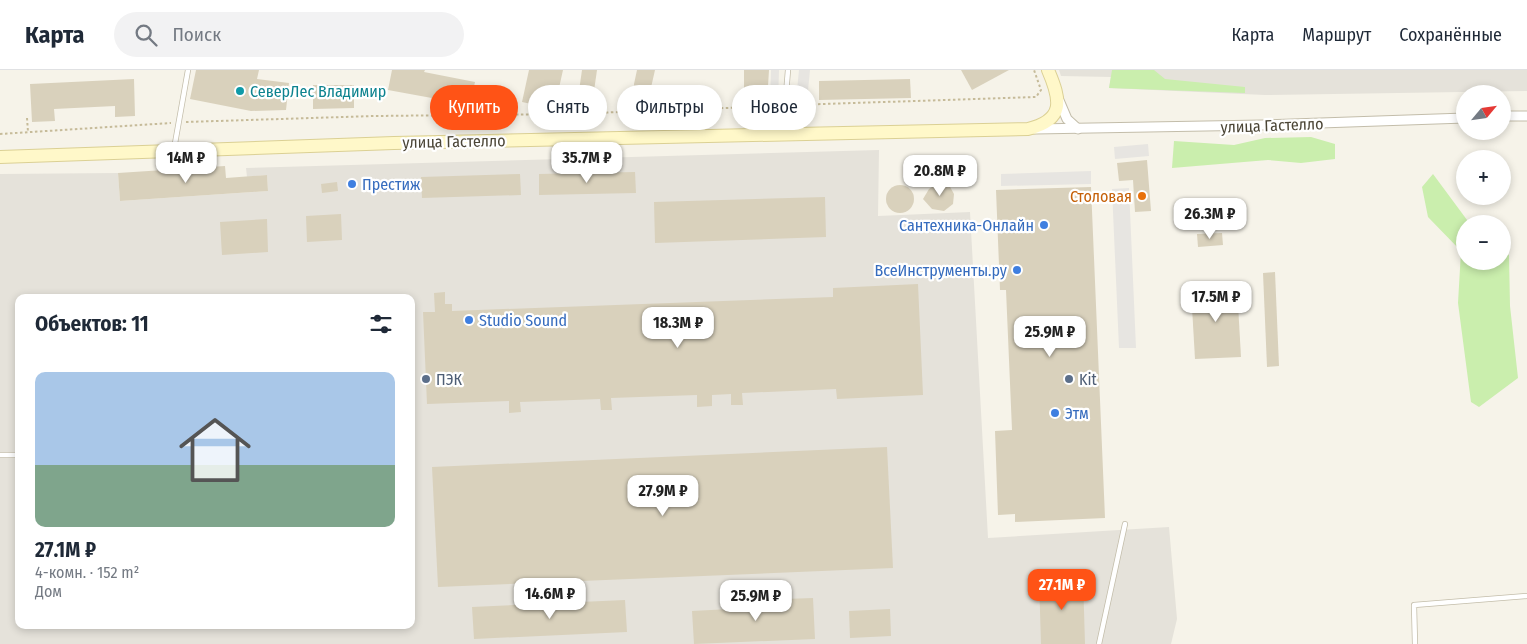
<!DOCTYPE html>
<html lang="ru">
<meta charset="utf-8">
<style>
body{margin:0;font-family:"Fira Sans Condensed",sans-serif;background:#f2f2f3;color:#1f2937;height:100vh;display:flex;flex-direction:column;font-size:19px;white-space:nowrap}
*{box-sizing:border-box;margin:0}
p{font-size:16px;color:#747a83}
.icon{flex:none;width:28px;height:28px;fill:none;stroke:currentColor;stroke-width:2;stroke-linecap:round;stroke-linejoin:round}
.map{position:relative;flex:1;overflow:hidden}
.panel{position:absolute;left:15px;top:224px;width:400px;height:335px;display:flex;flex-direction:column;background:#fff;border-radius:10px;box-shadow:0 2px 8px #0003}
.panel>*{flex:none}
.guide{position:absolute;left:430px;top:15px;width:475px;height:45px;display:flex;gap:10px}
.needle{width:32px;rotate:61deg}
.fabs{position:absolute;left:1456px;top:15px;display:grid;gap:10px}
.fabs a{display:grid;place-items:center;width:55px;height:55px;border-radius:50%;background:#fff;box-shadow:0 2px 8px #0003;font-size:25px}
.price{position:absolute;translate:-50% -42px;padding:0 11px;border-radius:10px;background:#fff;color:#222;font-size:16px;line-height:32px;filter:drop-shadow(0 1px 2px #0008)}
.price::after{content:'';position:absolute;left:50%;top:30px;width:15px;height:11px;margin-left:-8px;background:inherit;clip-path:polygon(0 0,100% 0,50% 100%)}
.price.active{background:#ff5316;color:#fff}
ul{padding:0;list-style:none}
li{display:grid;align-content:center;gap:10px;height:265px;padding:0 20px}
li span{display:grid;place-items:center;height:155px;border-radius:10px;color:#555}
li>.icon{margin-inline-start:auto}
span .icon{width:90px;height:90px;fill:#fffc;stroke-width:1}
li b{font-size:21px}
h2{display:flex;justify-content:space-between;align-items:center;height:60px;padding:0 20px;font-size:21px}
.chip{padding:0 18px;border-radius:22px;background:#fff;box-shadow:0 2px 8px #0003;font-size:18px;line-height:45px}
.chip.active{background:#ff5316;color:#fff}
header{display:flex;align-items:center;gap:30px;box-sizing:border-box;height:70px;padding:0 25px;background:#fff;border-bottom:1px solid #e0e1e3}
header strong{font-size:24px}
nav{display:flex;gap:28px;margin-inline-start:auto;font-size:18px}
.search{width:350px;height:45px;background:#f2f2f3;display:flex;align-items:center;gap:12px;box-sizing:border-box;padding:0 18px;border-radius:28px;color:#747a83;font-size:19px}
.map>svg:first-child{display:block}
.industrial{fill:#e5e2da;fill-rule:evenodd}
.green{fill:#caeead}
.parking{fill:#e7e5e1}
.building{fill:#d9d1bc}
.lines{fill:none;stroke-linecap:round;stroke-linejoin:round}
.service-casing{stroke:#c3bdaa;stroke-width:6}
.minor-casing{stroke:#c3bdaa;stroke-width:11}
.secondary-casing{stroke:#dbd094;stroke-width:14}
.path{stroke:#c6bb99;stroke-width:2;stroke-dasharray:2.5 2.5;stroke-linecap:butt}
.service{stroke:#fff;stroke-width:4.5}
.minor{stroke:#fff;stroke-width:9}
.secondary{stroke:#fff8c9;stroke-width:12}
.culture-dot{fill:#0f9aa8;stroke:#fff;stroke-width:2}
.shop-dot{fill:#3f7fe0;stroke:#fff;stroke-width:2}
.food-dot{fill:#e8710a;stroke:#fff;stroke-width:2}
.service-dot{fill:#5c6f8a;stroke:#fff;stroke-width:2}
.labels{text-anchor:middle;stroke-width:4.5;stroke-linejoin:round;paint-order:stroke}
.culture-label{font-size:16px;fill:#0d838f;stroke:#fff;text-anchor:start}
.street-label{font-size:16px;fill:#4b4536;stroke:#fff}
.shop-label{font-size:16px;fill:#366cbe;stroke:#fff;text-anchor:start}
.food-label{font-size:16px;fill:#c56008;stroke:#fff;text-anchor:end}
.service-label{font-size:16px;fill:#4e5e75;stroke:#fff;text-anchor:start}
</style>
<header>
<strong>Карта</strong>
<div class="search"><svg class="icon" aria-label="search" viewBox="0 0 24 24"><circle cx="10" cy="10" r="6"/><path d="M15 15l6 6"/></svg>Поиск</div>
<nav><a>Карта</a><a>Маршрут</a><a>Сохранённые</a></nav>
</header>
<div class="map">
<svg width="1527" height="574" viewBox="0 0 1527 574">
<rect width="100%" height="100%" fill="#f6f3e9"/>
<!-- industrial -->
<g class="industrial">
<polygon points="1059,0 1527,0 1527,21 1265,25 1109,18 1111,7 1061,6"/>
<path d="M879,80L878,146L970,142L988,468L1169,457L1177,549L1171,574H0V104L118,103L120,131L268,121L267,105L247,107L246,98ZM19,228H411V555H19Z"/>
</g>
<!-- green -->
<g class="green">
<polygon points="1112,0 1154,0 1165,9 1245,17 1245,23 1109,18"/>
<polygon points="1311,67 1335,74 1335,89 1301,93 1268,90 1172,98 1174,71 1234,75 1265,68"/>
<polygon points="1433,104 1470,154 1465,154 1465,191 1502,191 1503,180 1509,185 1510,236 1518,308 1479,337 1471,332 1458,233 1461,181 1428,147 1422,117"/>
</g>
<!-- parking -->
<g class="parking">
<polygon points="771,0 779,0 778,32 770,32"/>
<polygon points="799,0 810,0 807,31 796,30"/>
<polygon points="1148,74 1149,86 1115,89 1114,77"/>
<polygon points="1091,101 1091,114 1001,116 1001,104"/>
<polygon points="1129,118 1136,278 1119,278 1112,119"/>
</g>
<!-- building -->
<g class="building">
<polygon points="196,0 259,0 257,9 289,13 286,40 251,41 190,29"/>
<polygon points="392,0 425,0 424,2 475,12 470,35 388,20"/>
<polygon points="529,0 563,0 557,27 562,27 559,40 522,32"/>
<polygon points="582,0 597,0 592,35 577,35"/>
<polygon points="637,0 655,0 650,22 677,20 678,32 635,34 634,14"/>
<polygon points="744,0 769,0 767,33 744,31"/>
<polygon points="961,0 1009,0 972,20"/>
<polygon points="134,9 135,46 115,47 115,36 54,39 55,51 32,52 30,14"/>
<polygon points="910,9 911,28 819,30 819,11"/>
<polygon points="313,15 354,15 354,38 313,39"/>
<polygon points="1147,90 1151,141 1135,142 1133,110 1119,111 1117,93"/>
<polygon points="225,96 226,108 267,105 268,121 120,131 118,103"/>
<polygon points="635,102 636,123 539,125 539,104"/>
<polygon points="520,104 521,125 422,128 421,107"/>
<polygon points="337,112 338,121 322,123 321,114"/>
<polygon points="938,113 949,115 954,124 953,134 944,141 932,139 923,129 929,119"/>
<circle cx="900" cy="129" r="14"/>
<polygon points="1091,117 1105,448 1015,452 1015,444 998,445 995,361 1012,360 1006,220 1000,220 996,120"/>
<polygon points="825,127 826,167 655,173 654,132"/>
<polygon points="341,144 342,170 307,172 306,146"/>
<polygon points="267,149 268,182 222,185 220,152"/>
<polygon points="1222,163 1223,175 1198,177 1197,164"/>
<polygon points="1275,202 1279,296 1267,297 1263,203"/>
<polygon points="918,214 923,325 837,329 836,319 742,323 743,335 731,335 731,324 712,325 712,336 697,337 697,325 611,328 612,340 601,340 600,329 520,332 521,342 509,343 509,331 427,334 423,242 435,242 434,223 445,222 445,234 452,234 452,241 833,227 833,218"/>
<polygon points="1237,217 1241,287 1195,289 1191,220"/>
<polygon points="887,377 893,498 438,517 432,397"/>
<polygon points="1083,507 1085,574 1041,574 1039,508"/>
<polygon points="813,528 815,569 694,574 692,541 730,539 730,531"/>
<polygon points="625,530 627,562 474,569 472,537"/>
<polygon points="890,539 891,566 850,568 849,541"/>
</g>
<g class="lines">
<defs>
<g id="service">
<polyline points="788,0 785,36 790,63"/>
<polyline points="174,79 188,0"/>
<polyline points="0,385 19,385"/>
<polyline points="1099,574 1125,454"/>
<polyline points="1415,574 1414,535 1527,526"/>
</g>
<g id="minor">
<polyline points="1058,28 1067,49 1078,59"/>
<polyline points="1502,46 1527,46"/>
<polyline points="1035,59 1262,55 1465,48"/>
</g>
<path id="secondary" d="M0,87L394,73L1028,59C1065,50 1061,30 1048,0"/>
</defs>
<!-- service casing -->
<use href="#service" class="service-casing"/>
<!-- minor casing -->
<use href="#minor" class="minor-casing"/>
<!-- secondary casing -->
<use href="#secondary" class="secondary-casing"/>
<!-- path -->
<g class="path">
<polyline points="793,35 1036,27 1041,20 1034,0"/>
<polyline points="27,48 28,62"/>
<polyline points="186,52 374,46 567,44 778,36"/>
<polyline points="0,64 171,53"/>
</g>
<!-- service -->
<use href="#service" class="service"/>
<!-- minor -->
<use href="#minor" class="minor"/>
<!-- secondary -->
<use href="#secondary" class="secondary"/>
</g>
<!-- markers -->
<circle class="culture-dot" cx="240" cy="21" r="5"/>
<g class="shop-dot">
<circle cx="352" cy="114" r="5"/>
<circle cx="1044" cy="155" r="5"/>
<circle cx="1017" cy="200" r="5"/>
<circle cx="469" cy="250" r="5"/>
<circle cx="1055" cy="343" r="5"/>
</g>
<circle class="food-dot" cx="1142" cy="126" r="5"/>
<g class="service-dot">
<circle cx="426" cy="309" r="5"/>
<circle cx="1069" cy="309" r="5"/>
</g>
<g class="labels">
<!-- culture labels -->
<g class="culture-label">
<text x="250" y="27">СеверЛес Владимир</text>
</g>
<!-- street labels -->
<g class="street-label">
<text transform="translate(1272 55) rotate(-2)" y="6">улица Гастелло</text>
<text transform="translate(454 71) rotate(-1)" y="6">улица Гастелло</text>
</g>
<!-- shop labels -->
<g class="shop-label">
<text x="362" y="120">Престиж</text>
<text x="1034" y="161" text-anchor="end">Сантехника-Онлайн</text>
<text x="1007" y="206" text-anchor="end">ВсеИнструменты.ру</text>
<text x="479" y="256">Studio Sound</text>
<text x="1065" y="349">Этм</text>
</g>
<!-- food labels -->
<g class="food-label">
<text x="1132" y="132">Столовая</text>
</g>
<!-- service labels -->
<g class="service-label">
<text x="436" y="315">ПЭК</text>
<text x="1079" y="315">Kit</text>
</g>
</g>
</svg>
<div class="fabs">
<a><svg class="needle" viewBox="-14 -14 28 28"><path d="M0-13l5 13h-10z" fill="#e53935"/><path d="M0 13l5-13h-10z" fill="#747a83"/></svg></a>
<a>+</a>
<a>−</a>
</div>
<b class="price" style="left:186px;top:114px">14M ₽</b>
<b class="price" style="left:587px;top:114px">35.7M ₽</b>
<b class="price" style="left:940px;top:127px">20.8M ₽</b>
<b class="price" style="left:1210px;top:170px">26.3M ₽</b>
<b class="price" style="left:1216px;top:253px">17.5M ₽</b>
<b class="price" style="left:678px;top:279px">18.3M ₽</b>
<b class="price" style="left:1050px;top:288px">25.9M ₽</b>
<b class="price" style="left:663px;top:447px">27.9M ₽</b>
<b class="price active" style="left:1062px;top:541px">27.1M ₽</b>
<b class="price" style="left:550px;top:550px">14.6M ₽</b>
<b class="price" style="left:756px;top:552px">25.9M ₽</b>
<div class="guide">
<a class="chip active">Купить</a>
<a class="chip">Снять</a>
<a class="chip">Фильтры</a>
<a class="chip">Новое</a>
</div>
<section class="panel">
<h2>Объектов: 11<svg class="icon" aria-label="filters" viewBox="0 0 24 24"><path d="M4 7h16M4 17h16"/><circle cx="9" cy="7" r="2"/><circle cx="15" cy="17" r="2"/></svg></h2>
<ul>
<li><span style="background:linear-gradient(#a9c7e8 60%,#7fa58c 0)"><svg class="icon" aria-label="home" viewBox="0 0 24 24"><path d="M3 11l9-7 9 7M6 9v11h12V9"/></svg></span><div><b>27.1M ₽</b><p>4-комн. · 152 m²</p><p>Дом</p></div></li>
</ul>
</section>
</div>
